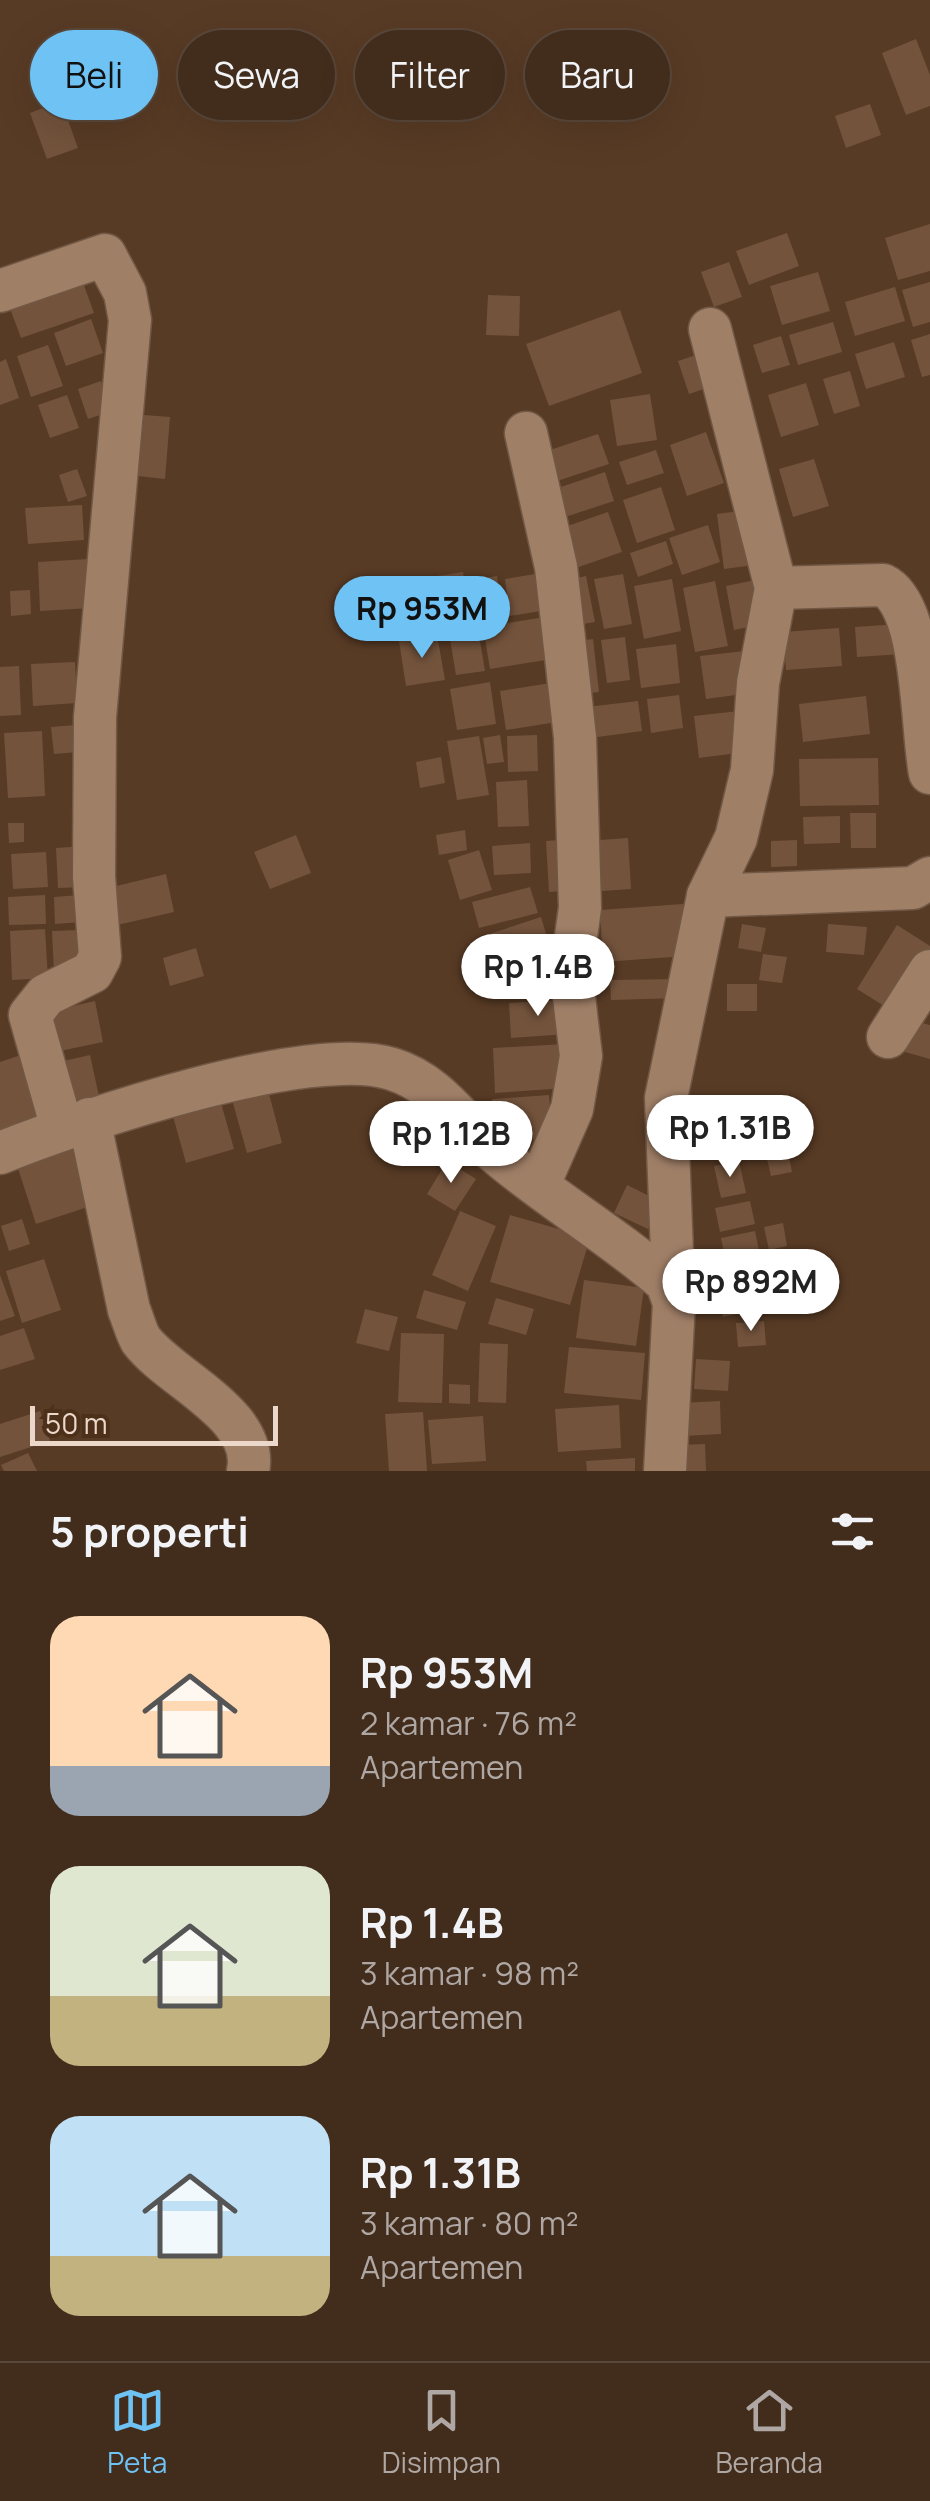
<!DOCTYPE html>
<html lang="id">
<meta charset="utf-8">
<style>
body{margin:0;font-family:Manrope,sans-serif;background:#493425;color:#f1f3f6;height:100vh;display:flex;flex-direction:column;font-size:38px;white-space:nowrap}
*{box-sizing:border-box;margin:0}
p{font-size:32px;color:#aea7a3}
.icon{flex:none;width:55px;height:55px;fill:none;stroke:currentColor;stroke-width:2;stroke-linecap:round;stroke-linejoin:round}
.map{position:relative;height:1471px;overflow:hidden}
.side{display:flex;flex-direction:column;background:#422c1c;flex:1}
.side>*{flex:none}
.guide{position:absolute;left:30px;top:30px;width:870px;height:90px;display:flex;gap:20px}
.scale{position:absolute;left:30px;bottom:25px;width:248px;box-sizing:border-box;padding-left:10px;border:5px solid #ebd8cb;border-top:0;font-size:28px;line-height:35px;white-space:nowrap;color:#ebd8cb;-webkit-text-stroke:8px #4d301a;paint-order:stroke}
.price{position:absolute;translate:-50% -85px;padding:0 22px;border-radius:35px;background:#fff;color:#222;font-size:32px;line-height:65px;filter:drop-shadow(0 2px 5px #0008)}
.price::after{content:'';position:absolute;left:50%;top:60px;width:30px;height:22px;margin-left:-15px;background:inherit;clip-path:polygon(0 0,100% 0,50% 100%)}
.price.current{background:#6fc2f4;color:#111}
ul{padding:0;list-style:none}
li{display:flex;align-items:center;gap:30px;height:250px;padding:0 50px}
li span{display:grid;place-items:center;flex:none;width:280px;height:200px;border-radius:30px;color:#555}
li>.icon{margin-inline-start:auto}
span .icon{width:120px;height:120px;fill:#fffc;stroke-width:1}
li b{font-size:42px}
h2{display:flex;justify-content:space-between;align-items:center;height:120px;padding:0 50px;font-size:42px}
.chip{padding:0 35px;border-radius:45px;background:#422c1c;box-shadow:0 10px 40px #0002,0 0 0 2px #5a483b;font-size:35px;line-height:90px}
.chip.current{background:#6fc2f4;color:#111}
.tabs{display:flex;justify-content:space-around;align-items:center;height:140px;border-top:2px solid #5a483b;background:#422c1c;font-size:28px;color:#aea7a3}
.tabs a{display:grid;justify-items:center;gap:5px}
.tabs .current{color:#6fc2f4}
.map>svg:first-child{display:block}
.building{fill:#73533c}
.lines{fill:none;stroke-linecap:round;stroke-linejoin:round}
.minor-casing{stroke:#715845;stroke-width:45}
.minor{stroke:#a07f67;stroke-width:42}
</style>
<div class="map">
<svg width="930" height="1471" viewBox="0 0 930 1471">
<rect width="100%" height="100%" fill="#583b25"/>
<!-- building -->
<g class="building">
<polygon points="916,39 930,75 930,106 906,115 882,53"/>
<polygon points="61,101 78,148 47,159 30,113"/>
<polygon points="870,104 881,135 846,148 835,116"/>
<polygon points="930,224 930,271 898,280 885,238"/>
<polygon points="787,233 799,266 749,285 736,251"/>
<polygon points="729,262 742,297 714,307 701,272"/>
<polygon points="818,272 830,311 782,325 770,286"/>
<polygon points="81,277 94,313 21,338 8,303"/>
<polygon points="930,282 930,322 913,327 902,290"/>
<polygon points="895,287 905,321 855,336 845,302"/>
<polygon points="488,295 520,296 519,336 486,335"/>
<polygon points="620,310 642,373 549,406 526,344"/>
<polygon points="91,319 103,353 66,366 54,333"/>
<polygon points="833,322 842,352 798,365 789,335"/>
<polygon points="930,334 930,375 922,377 911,340"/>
<polygon points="781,336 790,365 762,373 753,345"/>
<polygon points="894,342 905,377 866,389 855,354"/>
<polygon points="48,345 63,386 31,397 17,356"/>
<polygon points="711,350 721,383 689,394 678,361"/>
<polygon points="6,359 19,398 0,405 0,362"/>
<polygon points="850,371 860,406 834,414 823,379"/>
<polygon points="101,381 112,411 88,419 78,389"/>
<polygon points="806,383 819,425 781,437 768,395"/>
<polygon points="650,394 657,440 617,446 610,400"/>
<polygon points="67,395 79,428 50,438 38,405"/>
<polygon points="144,415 170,417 165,479 138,476"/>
<polygon points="706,432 724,483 687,496 670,445"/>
<polygon points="598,434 609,464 554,482 544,452"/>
<polygon points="656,450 664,473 627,485 619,462"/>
<polygon points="814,459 829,506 793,517 779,469"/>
<polygon points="77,469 87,496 68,502 59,475"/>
<polygon points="605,472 614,501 562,518 552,490"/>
<polygon points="661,487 675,530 637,543 623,500"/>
<polygon points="82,505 84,540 28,544 25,508"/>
<polygon points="755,509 762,564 724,569 717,514"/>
<polygon points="608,512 622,552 570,570 556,530"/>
<polygon points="708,525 720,562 682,575 669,538"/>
<polygon points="666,541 673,564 638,577 630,553"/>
<polygon points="88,559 91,608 40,611 38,562"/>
<polygon points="463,572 470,614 444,619 437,576"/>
<polygon points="541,573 547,610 510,616 505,579"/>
<polygon points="623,574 632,624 604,629 594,579"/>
<polygon points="426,576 433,619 370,628 363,586"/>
<polygon points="497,576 503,615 479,618 473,580"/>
<polygon points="586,576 595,622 571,626 562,581"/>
<polygon points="672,579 681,631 644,639 634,586"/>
<polygon points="760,579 768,623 734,630 726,586"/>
<polygon points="715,581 728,646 695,652 683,588"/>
<polygon points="30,590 31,614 11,616 10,591"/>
<polygon points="545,617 552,659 490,669 483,627"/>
<polygon points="477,623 485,671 456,675 448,627"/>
<polygon points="900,624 902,654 857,657 855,627"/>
<polygon points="839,628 842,666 786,670 783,632"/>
<polygon points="437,635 445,680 406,686 399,641"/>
<polygon points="625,637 630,680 607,683 601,640"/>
<polygon points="593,639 599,692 575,695 569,642"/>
<polygon points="676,644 680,683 641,688 636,649"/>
<polygon points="745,651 751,693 706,699 700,656"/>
<polygon points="75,662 77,703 33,706 31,664"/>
<polygon points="19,666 21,715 0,716 0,667"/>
<polygon points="490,682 496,724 457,730 450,689"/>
<polygon points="557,682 563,721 506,730 500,691"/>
<polygon points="679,695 683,728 651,733 647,699"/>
<polygon points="866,696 870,734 803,742 799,704"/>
<polygon points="638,701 642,731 590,738 587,707"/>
<polygon points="748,710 753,751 699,758 694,716"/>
<polygon points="76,725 78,752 54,754 51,727"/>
<polygon points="42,731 45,796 8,798 4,733"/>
<polygon points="500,735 504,762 487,764 483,738"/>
<polygon points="537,735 538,771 508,772 507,736"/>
<polygon points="479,736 489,795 457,800 447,741"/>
<polygon points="441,757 445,783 420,788 416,762"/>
<polygon points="878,758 879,805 800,806 799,759"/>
<polygon points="527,780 529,826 498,827 496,782"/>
<polygon points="850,813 876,813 876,848 851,848"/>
<polygon points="840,816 840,843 804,844 803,817"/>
<polygon points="8,823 24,823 24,842 9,843"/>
<polygon points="465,830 467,850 439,855 436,835"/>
<polygon points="296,835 311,873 270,889 254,852"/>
<polygon points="628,838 631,889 588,892 585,841"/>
<polygon points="573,839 576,890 549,892 546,841"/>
<polygon points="797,840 797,866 771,867 771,841"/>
<polygon points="530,843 531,873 494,875 492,846"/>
<polygon points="84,846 86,887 58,888 56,848"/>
<polygon points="479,850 492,890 460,900 448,860"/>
<polygon points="46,852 48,887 13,889 11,854"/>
<polygon points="166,874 174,912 113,926 104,889"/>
<polygon points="530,887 538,913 479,928 472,902"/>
<polygon points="45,895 46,924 9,925 8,897"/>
<polygon points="80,895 81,922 55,924 54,897"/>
<polygon points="683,904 686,956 603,962 600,910"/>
<polygon points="541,917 554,960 497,979 483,936"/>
<polygon points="742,924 766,928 761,952 738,948"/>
<polygon points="828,924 867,927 864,955 826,952"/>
<polygon points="897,925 930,946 930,962 897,1014 857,989"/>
<polygon points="45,929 48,978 12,980 10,931"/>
<polygon points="81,930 83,971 54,972 52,931"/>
<polygon points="196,948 204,976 170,986 163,958"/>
<polygon points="763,954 787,957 782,983 759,980"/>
<polygon points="680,979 680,998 611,1000 610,980"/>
<rect x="727" y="984" width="30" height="27"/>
<polygon points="565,1000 568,1034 511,1038 509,1003"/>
<polygon points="95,1001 103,1042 60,1051 52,1011"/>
<polygon points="906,1019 930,1025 930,1059 898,1050"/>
<polygon points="564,1044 566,1088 495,1093 493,1048"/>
<polygon points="21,1055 44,1119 0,1135 0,1062"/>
<polygon points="90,1055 99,1096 68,1102 59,1062"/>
<polygon points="267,1086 282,1143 247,1153 231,1096"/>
<polygon points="549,1095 552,1138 495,1142 492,1099"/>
<polygon points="219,1096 234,1149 186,1163 171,1109"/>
<polygon points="742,1119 748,1149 715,1157 708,1126"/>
<polygon points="75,1136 97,1204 36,1224 14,1156"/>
<polygon points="786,1142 792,1172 771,1176 764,1146"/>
<polygon points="447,1161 476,1179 455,1211 427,1194"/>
<polygon points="739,1161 746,1193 721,1198 714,1166"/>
<polygon points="627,1185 661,1202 648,1229 614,1213"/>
<polygon points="750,1201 755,1224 720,1232 715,1208"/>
<polygon points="460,1211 496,1226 468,1291 432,1275"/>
<polygon points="510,1215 590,1238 570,1305 490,1282"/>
<polygon points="22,1219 30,1244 9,1251 1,1226"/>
<polygon points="783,1223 787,1246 769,1250 764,1227"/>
<polygon points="755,1231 760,1255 726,1262 721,1238"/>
<polygon points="44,1259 61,1310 22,1323 6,1271"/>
<polygon points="763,1263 773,1306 723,1317 714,1274"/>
<polygon points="0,1275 15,1316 0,1321"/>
<polygon points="584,1280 644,1288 636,1346 576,1338"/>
<polygon points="424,1290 466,1302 457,1330 416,1318"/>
<polygon points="496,1298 534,1309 526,1335 488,1324"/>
<polygon points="365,1309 398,1317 389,1351 356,1343"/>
<polygon points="764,1321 766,1345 738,1347 736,1323"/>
<polygon points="24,1328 35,1359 0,1370 0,1336"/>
<polygon points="401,1333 444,1334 442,1403 398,1402"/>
<polygon points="480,1343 508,1344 506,1403 478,1402"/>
<polygon points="569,1347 645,1353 641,1400 564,1393"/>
<polygon points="696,1359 730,1361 728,1391 694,1389"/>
<polygon points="449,1384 470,1385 470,1404 449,1403"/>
<polygon points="720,1401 721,1434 684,1436 682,1403"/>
<polygon points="619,1405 621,1448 558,1452 555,1409"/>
<polygon points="40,1411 50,1441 0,1457 0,1424"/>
<polygon points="423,1412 427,1471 389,1471 385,1414"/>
<polygon points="483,1416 486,1461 432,1464 428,1420"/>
<polygon points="705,1444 706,1471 679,1471 678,1445"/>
<polygon points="28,1453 37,1471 4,1471 1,1465"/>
<polygon points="635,1458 635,1471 587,1471 586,1461"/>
</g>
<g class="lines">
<defs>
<g id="minor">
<polyline points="0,291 105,255 125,293 130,320 95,717 94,877 100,957 92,972 46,995 30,1015 62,1128"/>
<polyline points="526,433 556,567 575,737 580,908 571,972 581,1056 572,1109 539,1184"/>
<path d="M776,588L883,585C925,605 921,729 930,773"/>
<polyline points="708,896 913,888 930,878"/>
<polyline points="888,1037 930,971"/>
<path d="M89,1119L129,1310C133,1319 136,1332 141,1340C170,1379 260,1415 248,1471"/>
<path d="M0,1153C82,1120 311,1043 392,1069C438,1083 462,1124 497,1154C551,1200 614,1236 667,1283L674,1303L665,1471"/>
<polyline points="674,1303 666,1098 708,896 736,838 752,770 758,683 776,588 710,329"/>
</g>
</defs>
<!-- minor casing -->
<use href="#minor" class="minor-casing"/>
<!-- minor -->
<use href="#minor" class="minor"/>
</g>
</svg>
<div class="scale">50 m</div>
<b class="price current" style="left:422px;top:661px">Rp 953M</b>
<b class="price" style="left:538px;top:1019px">Rp 1.4B</b>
<b class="price" style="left:730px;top:1180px">Rp 1.31B</b>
<b class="price" style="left:451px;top:1186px">Rp 1.12B</b>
<b class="price" style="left:751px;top:1334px">Rp 892M</b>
<div class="guide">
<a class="chip current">Beli</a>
<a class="chip">Sewa</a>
<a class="chip">Filter</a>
<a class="chip">Baru</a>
</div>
</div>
<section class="side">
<h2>5 properti<svg class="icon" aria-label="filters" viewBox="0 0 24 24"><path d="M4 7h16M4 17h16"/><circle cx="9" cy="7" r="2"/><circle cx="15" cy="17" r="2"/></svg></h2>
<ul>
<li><span style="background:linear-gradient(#ffd9b3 75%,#9aa5b1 0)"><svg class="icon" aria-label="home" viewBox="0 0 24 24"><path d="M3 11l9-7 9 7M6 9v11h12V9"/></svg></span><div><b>Rp 953M</b><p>2 kamar · 76 m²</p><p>Apartemen</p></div></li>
<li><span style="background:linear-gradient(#dfe7d0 65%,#c2b280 0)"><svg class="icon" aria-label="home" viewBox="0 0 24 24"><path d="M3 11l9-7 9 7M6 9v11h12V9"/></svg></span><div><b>Rp 1.4B</b><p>3 kamar · 98 m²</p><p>Apartemen</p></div></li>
<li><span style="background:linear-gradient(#bfe0f5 70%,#c2b280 0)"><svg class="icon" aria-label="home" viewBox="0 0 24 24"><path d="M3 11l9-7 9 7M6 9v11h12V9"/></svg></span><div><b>Rp 1.31B</b><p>3 kamar · 80 m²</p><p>Apartemen</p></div></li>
</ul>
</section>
<nav class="tabs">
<a class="current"><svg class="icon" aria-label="map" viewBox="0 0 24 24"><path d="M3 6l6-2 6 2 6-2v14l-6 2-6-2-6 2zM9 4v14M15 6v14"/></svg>Peta</a>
<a><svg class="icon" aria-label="saved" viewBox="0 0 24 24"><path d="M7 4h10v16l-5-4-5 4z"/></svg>Disimpan</a>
<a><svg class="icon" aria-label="home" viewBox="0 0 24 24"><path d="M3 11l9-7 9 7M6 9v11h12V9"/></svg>Beranda</a>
</nav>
